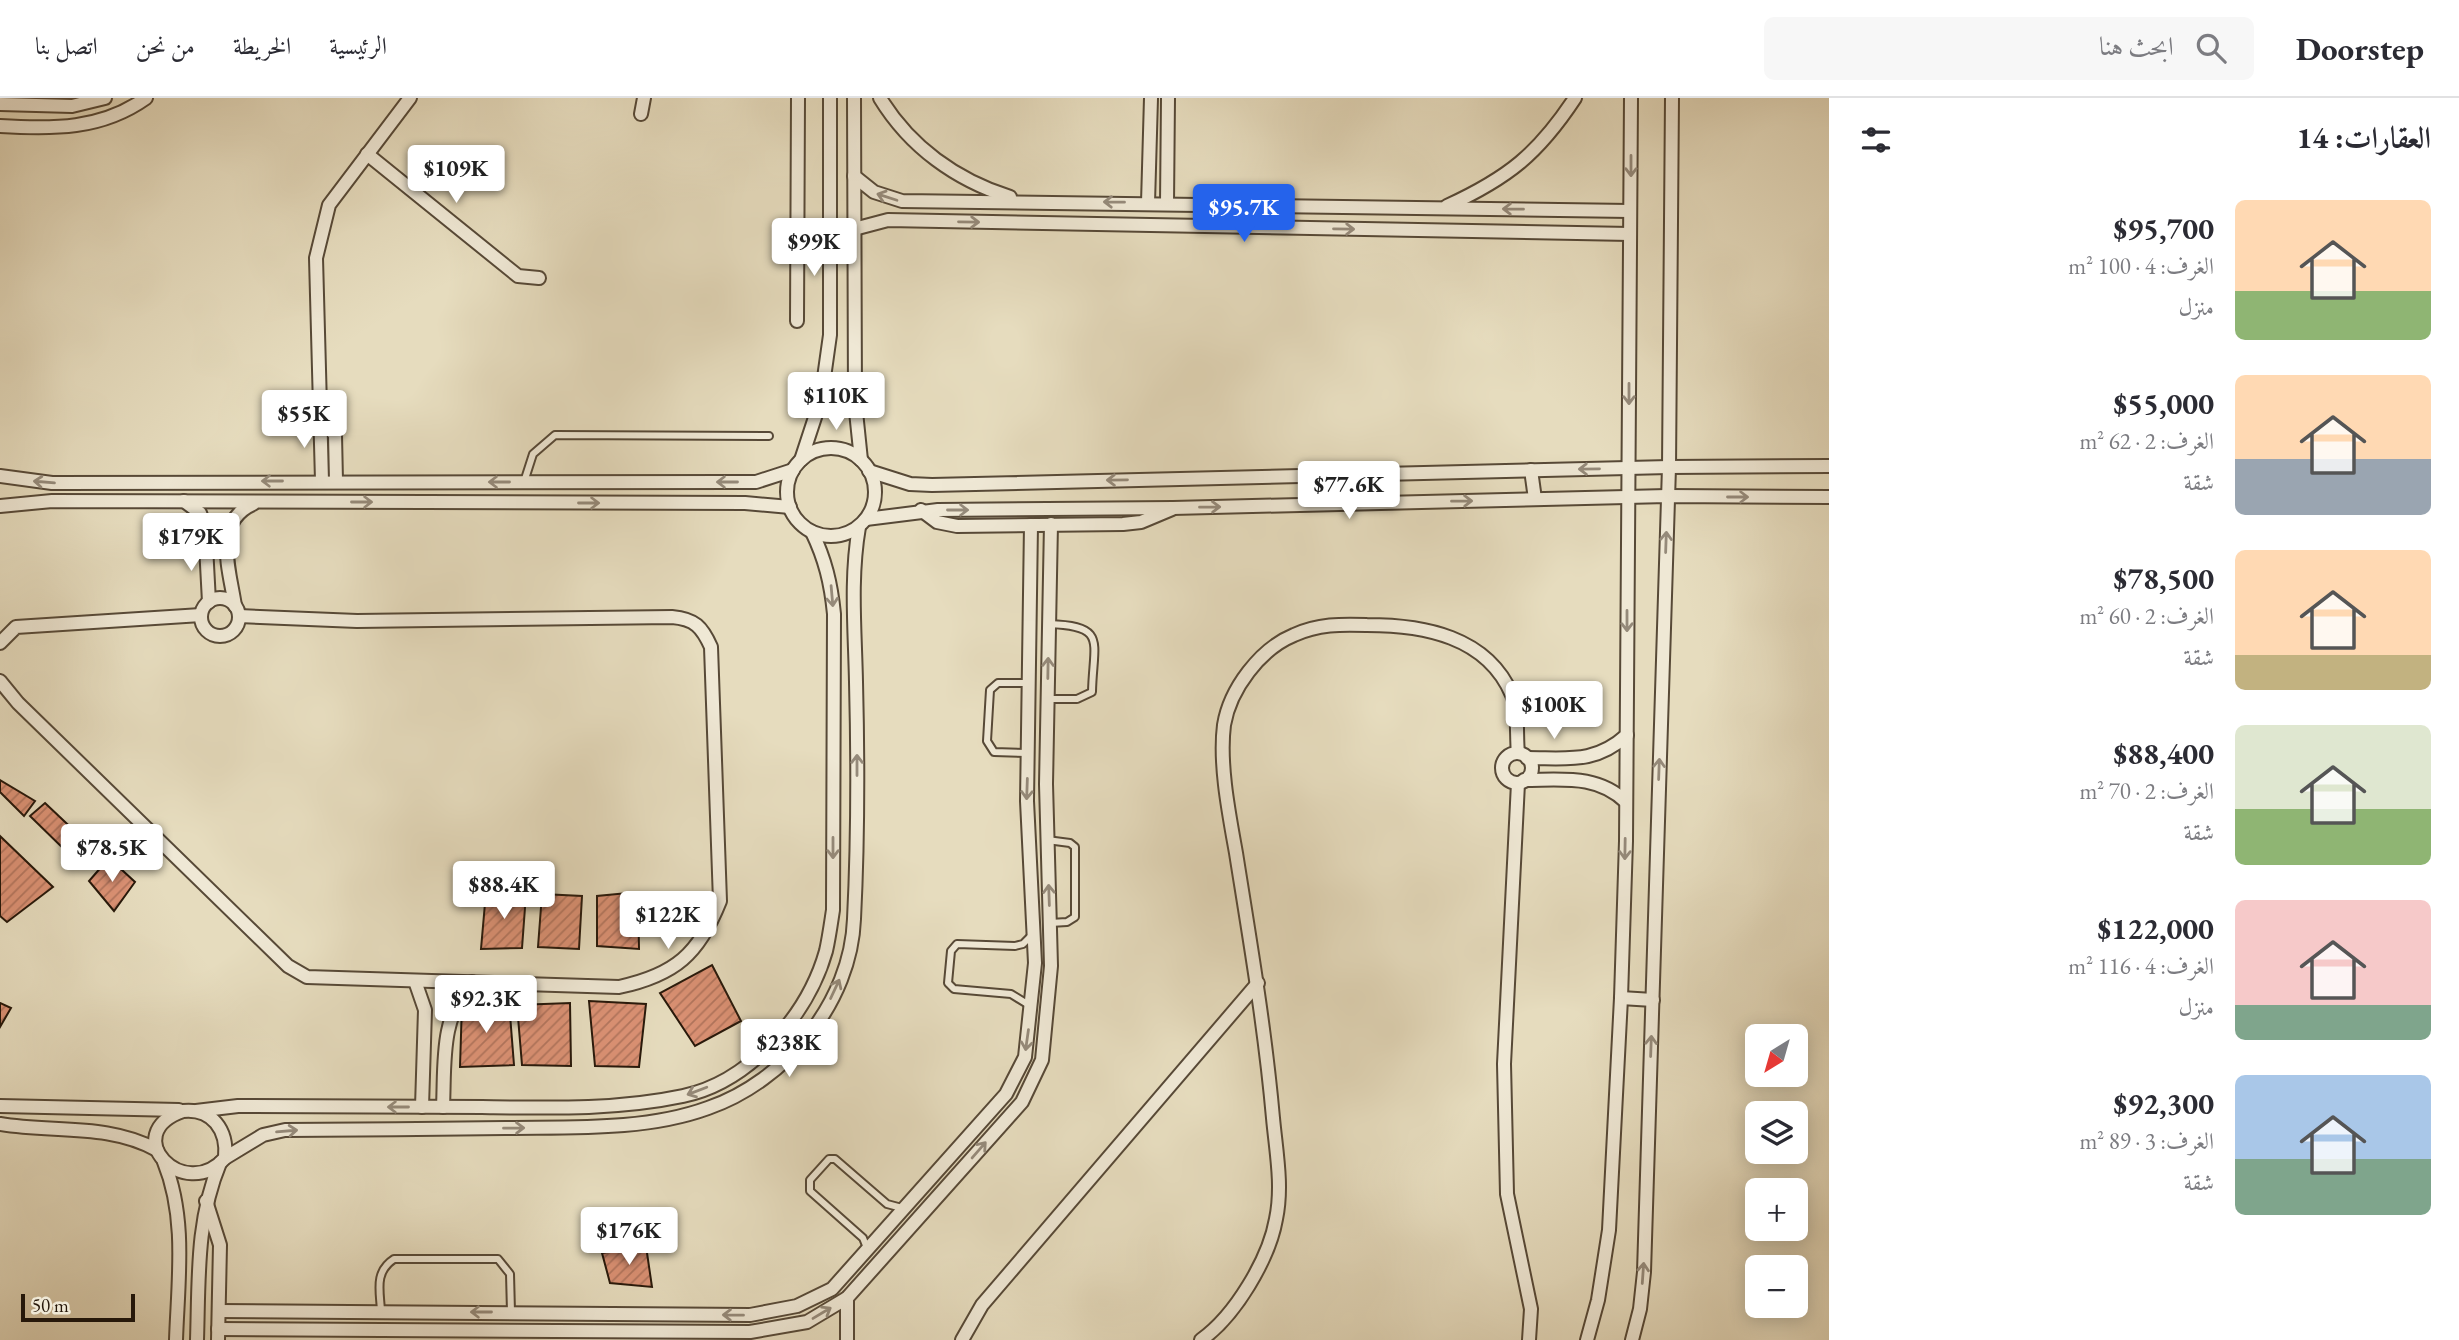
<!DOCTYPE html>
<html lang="ar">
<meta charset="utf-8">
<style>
body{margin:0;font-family:"EB Garamond",Amiri,serif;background:#f7f7f7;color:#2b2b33;direction:rtl;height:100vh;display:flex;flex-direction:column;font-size:26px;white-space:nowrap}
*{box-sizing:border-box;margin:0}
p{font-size:23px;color:#7c7c81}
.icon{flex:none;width:38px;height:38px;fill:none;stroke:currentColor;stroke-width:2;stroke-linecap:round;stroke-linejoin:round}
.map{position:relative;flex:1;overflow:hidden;direction:ltr}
.side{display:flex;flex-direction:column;background:#fff;width:630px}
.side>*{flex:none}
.needle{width:46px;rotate:217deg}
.fabs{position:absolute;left:1745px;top:926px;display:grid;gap:14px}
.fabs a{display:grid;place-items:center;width:63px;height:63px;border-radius:10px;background:#fff;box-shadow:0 4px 18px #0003;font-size:35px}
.scale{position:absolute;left:21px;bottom:18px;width:114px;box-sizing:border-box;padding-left:7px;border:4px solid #27180a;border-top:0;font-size:19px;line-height:24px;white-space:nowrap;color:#27180a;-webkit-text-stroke:5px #efe8d5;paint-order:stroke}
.price{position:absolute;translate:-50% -60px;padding:0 16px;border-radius:7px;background:#fff;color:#222;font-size:23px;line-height:46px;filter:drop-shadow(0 2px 4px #0008)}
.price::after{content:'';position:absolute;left:50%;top:42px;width:21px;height:16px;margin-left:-10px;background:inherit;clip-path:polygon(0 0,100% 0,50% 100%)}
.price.on{background:#2563eb;color:#fff}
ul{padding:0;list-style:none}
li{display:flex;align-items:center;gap:21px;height:175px;padding:0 28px}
li span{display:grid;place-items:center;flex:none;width:196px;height:140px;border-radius:10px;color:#555}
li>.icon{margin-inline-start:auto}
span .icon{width:84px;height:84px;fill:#fffc;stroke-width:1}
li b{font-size:30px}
h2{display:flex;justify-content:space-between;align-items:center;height:84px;padding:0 28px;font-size:30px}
header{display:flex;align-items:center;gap:42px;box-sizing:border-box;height:98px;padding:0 35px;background:#fff;border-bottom:2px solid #e1e1e2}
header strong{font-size:33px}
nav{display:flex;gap:38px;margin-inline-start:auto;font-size:24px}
.search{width:490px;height:63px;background:#f7f7f7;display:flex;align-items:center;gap:18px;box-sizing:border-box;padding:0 24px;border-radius:10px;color:#7c7c81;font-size:26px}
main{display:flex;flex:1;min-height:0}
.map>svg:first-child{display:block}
.building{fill:url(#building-hatch);stroke:#27180a;stroke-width:2}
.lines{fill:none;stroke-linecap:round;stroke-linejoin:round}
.service-casing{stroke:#574937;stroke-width:10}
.minor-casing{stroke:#574937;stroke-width:16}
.service{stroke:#efe8d5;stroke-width:6}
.minor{stroke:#efe8d5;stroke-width:12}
.oneway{stroke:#958a7a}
</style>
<header>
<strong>Doorstep</strong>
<div class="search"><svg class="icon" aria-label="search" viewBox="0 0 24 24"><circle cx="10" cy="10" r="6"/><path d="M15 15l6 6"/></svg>ابحث هنا</div>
<nav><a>الرئيسية</a><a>الخريطة</a><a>من نحن</a><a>اتصل بنا</a></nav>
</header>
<main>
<section class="side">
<h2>العقارات: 14<svg class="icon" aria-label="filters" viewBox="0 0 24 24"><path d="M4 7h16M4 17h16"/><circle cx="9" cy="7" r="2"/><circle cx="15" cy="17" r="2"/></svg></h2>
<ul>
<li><span style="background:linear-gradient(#ffd9b3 65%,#8fb573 0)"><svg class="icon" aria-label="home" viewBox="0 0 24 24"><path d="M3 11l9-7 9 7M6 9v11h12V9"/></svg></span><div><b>$95,700</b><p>الغرف: 4 · 100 m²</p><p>منزل</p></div></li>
<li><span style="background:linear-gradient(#ffd9b3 60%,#9aa5b1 0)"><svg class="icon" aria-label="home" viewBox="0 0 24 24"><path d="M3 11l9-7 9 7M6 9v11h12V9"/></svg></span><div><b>$55,000</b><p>الغرف: 2 · 62 m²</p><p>شقة</p></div></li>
<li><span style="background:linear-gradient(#ffd9b3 75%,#c2b280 0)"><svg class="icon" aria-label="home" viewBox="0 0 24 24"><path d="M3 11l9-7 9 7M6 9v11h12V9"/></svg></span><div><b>$78,500</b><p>الغرف: 2 · 60 m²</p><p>شقة</p></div></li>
<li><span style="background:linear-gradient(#dfe7d0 60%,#8fb573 0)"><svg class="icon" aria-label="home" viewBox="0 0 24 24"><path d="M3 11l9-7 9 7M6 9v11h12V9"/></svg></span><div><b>$88,400</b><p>الغرف: 2 · 70 m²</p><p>شقة</p></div></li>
<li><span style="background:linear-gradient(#f6c9c9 75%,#7fa58c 0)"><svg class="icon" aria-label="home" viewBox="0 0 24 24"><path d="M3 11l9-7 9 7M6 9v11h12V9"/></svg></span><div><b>$122,000</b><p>الغرف: 4 · 116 m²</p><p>منزل</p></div></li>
<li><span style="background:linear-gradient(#a9c7e8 60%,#7fa58c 0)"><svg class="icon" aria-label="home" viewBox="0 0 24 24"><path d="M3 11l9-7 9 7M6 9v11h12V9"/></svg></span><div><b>$92,300</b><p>الغرف: 3 · 89 m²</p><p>شقة</p></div></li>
</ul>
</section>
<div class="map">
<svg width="1829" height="1242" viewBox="0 0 1829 1242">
<defs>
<pattern id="building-hatch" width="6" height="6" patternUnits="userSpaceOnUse" patternTransform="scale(1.75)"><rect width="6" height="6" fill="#db9174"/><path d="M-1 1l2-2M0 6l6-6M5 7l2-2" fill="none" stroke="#b2755d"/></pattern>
</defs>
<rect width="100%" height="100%" fill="#e6dcbe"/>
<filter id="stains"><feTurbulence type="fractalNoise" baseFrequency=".00286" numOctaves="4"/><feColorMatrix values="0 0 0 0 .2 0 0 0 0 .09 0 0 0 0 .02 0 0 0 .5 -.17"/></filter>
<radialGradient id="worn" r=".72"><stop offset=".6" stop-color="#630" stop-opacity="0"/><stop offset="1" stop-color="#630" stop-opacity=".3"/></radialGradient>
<!-- building -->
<g class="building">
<polygon points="0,682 35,703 24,718 0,694"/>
<polygon points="45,705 83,741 71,758 30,718"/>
<polygon points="0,738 53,789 7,824 0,818"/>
<polygon points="109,760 135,784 114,813 89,783"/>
<polygon points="486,794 526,796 522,850 481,851"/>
<polygon points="638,794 639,851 597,848 597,798"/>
<polygon points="542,796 582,798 579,851 538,849"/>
<polygon points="712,867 741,923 695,948 660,895"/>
<polygon points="589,903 646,906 639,969 595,968"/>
<polygon points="509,904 514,967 460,969 462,905"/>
<polygon points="0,905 11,910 0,929"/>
<polygon points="570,905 571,968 522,967 517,907"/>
<polygon points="646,1148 652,1189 610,1185 602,1155"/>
</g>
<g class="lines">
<defs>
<g id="service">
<polyline points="524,384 533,356 555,337 769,338"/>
<path d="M1047,601H1077L1092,594C1093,544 1108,528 1049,526"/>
<polyline points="1028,655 994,654 987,643 990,592 998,585 1028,585"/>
<polyline points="1047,742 1070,745 1075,749 1075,819 1067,824 1050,825"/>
<polyline points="1029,907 1011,896 954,891 948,885 951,853 957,846 1015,848 1023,846 1032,837"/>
<polyline points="867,1150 863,1140 810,1093 810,1082 829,1061 835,1061 887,1106 902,1110"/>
<path d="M381,1213C380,1193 374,1174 394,1161H498L510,1176L511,1214"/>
</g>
<g id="minor">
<polyline points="854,0 855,304 861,362"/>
<path d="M880,0C910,49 956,82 1010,99"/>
<polyline points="0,6 72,8 105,0"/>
<polyline points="641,16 644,0"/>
<path d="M0,28C53,31 101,32 146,0"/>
<polyline points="367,56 518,178 539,180"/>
<polyline points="854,78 874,94 902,103 1630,113"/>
<polyline points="1148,105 1151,0"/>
<polyline points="1167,105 1168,0"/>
<path d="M1447,108C1508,80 1538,56 1575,0"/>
<polyline points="854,131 888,122 1630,136"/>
<polyline points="797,223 798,0"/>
<polyline points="320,320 335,337 336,383"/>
<circle cx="831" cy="394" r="44"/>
<polyline points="801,362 821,301 830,237 830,0"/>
<polyline points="1531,372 1535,401"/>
<polyline points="869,373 910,386 932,387 1669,369 1829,368"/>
<polyline points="0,378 52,385 737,384 756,384 793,372"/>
<polyline points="322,383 316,160 329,107 410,0"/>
<polyline points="184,403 200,415 205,429 209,504"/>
<polyline points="0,408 52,403 745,405 790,409"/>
<polyline points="921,412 937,424 957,428 1123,426 1141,424 1172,411"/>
<polyline points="866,421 938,412 1173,410 1667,398 1829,399"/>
<circle cx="220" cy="519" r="19"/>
<path d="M235,508C230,473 212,424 253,406"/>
<polyline points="0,545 16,529 201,517"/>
<path d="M0,583L18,605L288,868L307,879L619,889C675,877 699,856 720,803L711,549C702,529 695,521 672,519L357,523L239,518"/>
<circle cx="1517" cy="670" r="15"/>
<path d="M1527,660C1568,660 1595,666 1627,637"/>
<path d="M1524,682C1562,682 1597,676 1626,704"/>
<polyline points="1518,685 1504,966 1507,1096 1531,1211 1529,1242"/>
<polyline points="415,883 425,912 422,1009"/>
<polyline points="1621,900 1653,902"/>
<polyline points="0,1008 179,1012"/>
<path d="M443,1009C445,964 440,920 472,884"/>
<path d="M183,1013C212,1010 228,1032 225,1060C184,1106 117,1036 183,1013Z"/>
<path d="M196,1013L238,1008C319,1009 400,1009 482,1009C549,1010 617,1012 683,998C750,984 808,917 826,853C829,840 831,825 833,812L834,516C831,485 825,461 812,434"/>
<path d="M0,1026C52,1035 109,1025 157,1052"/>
<path d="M225,1060L263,1037L285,1032C358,1032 432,1031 505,1030C571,1029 645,1033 708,1010C786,983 851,904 854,821C858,742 858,663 856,584C855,532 850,481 859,429"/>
<path d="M164,1064C187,1120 178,1183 176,1242"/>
<polyline points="206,1103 220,1147 218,1242"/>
<polyline points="219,1213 750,1217 797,1208 832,1191 1006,996 1025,959 1035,865 1027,703 1031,427"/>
<polyline points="218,1231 750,1234 807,1224 847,1200 1022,1004 1042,962 1051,868 1046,686 1051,426"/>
<path d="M197,1242C199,1181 196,1122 220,1065"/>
<polyline points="847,1242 847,1200"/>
<polyline points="962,1242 982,1207 1258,885"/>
<path d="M1201,1242C1235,1218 1269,1161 1276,1121C1283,1088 1276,1053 1273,1020C1265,930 1250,843 1236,755C1229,716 1219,666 1224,627C1230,591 1260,551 1294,537C1318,526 1341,526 1367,527C1423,527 1487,538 1512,597C1519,613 1516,638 1518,655"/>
<polyline points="1587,1242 1598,1202 1609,1132 1621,900 1626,743 1631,0"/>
<polyline points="1632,1242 1640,1211 1644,1174 1669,369 1672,0"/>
</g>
</defs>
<!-- service casing -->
<use href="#service" class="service-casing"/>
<!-- minor casing -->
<use href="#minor" class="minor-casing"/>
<!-- service -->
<use href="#service" class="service"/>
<!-- minor -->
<use href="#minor" class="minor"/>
</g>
<!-- one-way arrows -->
<defs><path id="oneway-shaft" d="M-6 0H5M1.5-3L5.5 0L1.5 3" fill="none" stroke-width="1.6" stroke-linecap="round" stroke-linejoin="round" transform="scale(1.75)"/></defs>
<g class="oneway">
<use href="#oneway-shaft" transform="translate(1631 68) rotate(90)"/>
<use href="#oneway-shaft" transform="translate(887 99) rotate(-162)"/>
<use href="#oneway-shaft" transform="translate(1114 104) rotate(-179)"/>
<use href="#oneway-shaft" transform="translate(1513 111) rotate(-179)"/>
<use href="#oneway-shaft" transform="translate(969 124) rotate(1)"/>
<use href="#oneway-shaft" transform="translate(1344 131) rotate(1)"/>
<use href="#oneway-shaft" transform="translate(1629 296) rotate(90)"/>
<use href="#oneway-shaft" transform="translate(1589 371) rotate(179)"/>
<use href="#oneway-shaft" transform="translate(1117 382) rotate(179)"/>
<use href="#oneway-shaft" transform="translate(272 383) rotate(180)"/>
<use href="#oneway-shaft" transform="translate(44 384) rotate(-175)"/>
<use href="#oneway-shaft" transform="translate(499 384) rotate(-180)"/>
<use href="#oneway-shaft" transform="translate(727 384) rotate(-180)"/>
<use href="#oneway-shaft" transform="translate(1738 399)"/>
<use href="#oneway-shaft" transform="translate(1462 403) rotate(-1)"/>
<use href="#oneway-shaft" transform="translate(362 404)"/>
<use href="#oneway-shaft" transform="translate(589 405)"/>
<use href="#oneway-shaft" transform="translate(1210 409) rotate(-1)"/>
<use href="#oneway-shaft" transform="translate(958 412)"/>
<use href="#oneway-shaft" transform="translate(1666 444) rotate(-88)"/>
<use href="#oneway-shaft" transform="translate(832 498) rotate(85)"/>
<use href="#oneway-shaft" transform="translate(1627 523) rotate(90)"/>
<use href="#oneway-shaft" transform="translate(1048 570) rotate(-89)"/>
<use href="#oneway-shaft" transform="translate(857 667) rotate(-90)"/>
<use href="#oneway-shaft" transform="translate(1659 671) rotate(-88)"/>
<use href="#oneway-shaft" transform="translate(1027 691) rotate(92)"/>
<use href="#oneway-shaft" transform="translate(833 750) rotate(90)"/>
<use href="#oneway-shaft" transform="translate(1625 751) rotate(91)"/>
<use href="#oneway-shaft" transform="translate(1049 797) rotate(-92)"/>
<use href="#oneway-shaft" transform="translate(835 891) rotate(-65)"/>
<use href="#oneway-shaft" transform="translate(1027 942) rotate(98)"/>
<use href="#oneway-shaft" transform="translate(1651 948) rotate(-88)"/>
<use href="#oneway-shaft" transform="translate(697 993) rotate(159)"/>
<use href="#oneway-shaft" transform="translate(398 1009) rotate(-180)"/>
<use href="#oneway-shaft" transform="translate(514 1030) rotate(-1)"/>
<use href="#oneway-shaft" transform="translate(287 1033) rotate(-5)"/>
<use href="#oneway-shaft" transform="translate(979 1052) rotate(-49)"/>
<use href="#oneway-shaft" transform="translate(1643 1175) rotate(-86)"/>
<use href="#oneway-shaft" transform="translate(481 1214) rotate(-180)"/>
<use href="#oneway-shaft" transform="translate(822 1215) rotate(-31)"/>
<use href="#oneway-shaft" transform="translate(733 1217) rotate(-179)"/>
</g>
<rect width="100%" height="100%" filter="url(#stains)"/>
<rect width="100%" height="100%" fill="url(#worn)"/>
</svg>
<div class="fabs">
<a><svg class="needle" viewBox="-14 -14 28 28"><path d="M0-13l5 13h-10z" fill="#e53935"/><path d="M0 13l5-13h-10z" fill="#7c7c81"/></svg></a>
<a><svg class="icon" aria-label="layers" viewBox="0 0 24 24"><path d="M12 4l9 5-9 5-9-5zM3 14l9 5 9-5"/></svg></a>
<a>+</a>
<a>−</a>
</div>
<div class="scale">50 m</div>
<b class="price" style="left:456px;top:107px">$109K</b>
<b class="price on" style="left:1244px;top:146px">$95.7K</b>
<b class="price" style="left:814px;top:180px">$99K</b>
<b class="price" style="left:836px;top:334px">$110K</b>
<b class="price" style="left:304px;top:352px">$55K</b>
<b class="price" style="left:1349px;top:423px">$77.6K</b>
<b class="price" style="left:191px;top:475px">$179K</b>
<b class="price" style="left:1554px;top:643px">$100K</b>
<b class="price" style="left:112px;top:786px">$78.5K</b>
<b class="price" style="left:504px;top:823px">$88.4K</b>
<b class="price" style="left:668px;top:853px">$122K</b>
<b class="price" style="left:486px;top:937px">$92.3K</b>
<b class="price" style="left:789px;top:981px">$238K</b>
<b class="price" style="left:629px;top:1169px">$176K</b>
</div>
</main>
